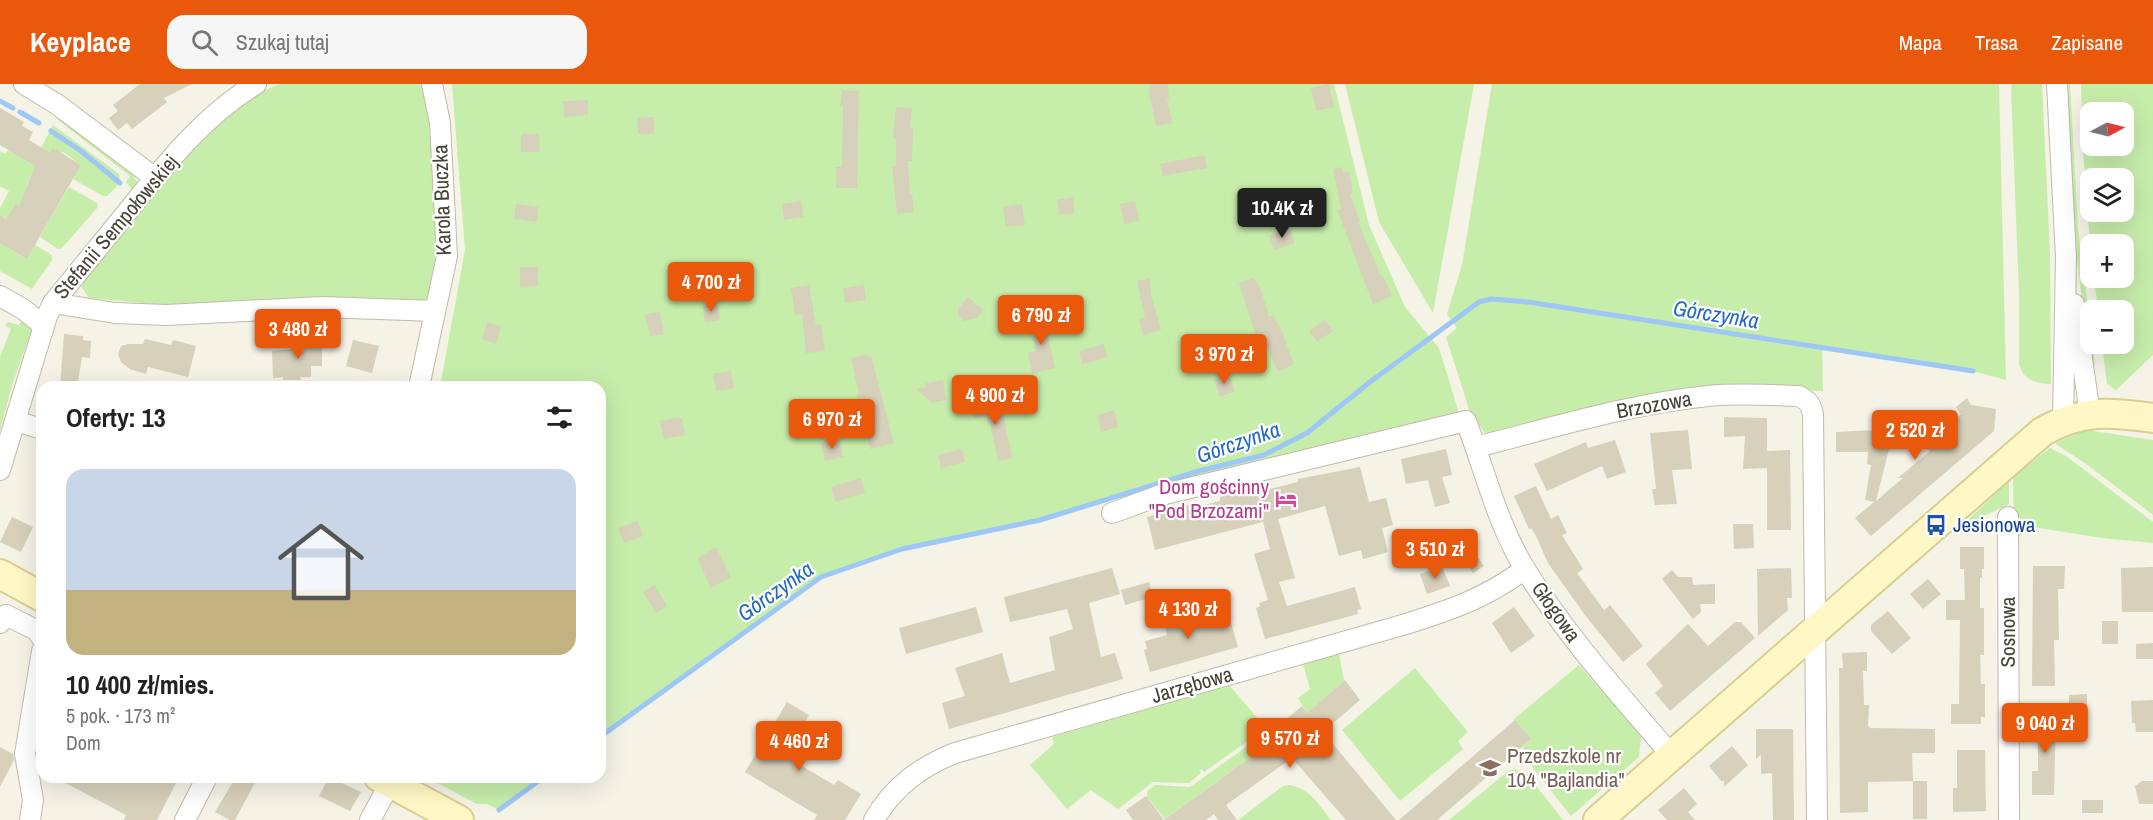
<!DOCTYPE html>
<html lang="pl">
<meta charset="utf-8">
<style>
body{margin:0;font-family:"Archivo Narrow",sans-serif;background:#f6f6f6;color:#222;height:100vh;display:flex;flex-direction:column;font-size:22px;white-space:nowrap}
*{box-sizing:border-box;margin:0}
p{font-size:20px;color:#767676}
.icon{flex:none;width:33px;height:33px;fill:none;stroke:currentColor;stroke-width:2;stroke-linecap:round;stroke-linejoin:round}
.map{position:relative;flex:1;overflow:hidden}
.side{position:absolute;left:36px;top:297px;width:570px;height:402px;display:flex;flex-direction:column;background:#fff;border-radius:18px;box-shadow:0 6px 24px #0002}
.side>*{flex:none}
.needle{width:39px;rotate:83deg}
.controls{position:absolute;left:2080px;top:18px;display:grid;gap:12px}
.controls a{display:grid;place-items:center;width:54px;height:54px;border-radius:12px;background:#fff;box-shadow:0 6px 24px #0002;font-size:30px}
.price{position:absolute;translate:-50% -51px;padding:0 14px;border-radius:6px;background:#ea580c;color:#fff;font-size:20px;line-height:39px;filter:drop-shadow(0 2px 3px #0008)}
.price::after{content:'';position:absolute;left:50%;top:36px;width:18px;height:14px;margin-left:-9px;background:inherit;clip-path:polygon(0 0,100% 0,50% 100%)}
.price.current{background:#222;color:#fff}
ul{padding:0;list-style:none}
li{display:grid;align-content:center;gap:12px;height:318px;padding:0 30px}
li span{display:grid;place-items:center;height:186px;border-radius:18px;color:#555}
li>.icon{margin-inline-start:auto}
span .icon{width:108px;height:108px;fill:#fffc;stroke-width:1}
li b{font-size:26px}
h2{display:flex;justify-content:space-between;align-items:center;height:72px;padding:0 30px;font-size:26px}
header{display:flex;align-items:center;gap:36px;box-sizing:border-box;height:84px;padding:0 30px;background:#ea580c;color:#fff}
header strong{font-size:28px}
nav{display:flex;gap:33px;margin-inline-start:auto;font-size:21px}
.search{width:420px;height:54px;background:#f6f6f6;display:flex;align-items:center;gap:15px;box-sizing:border-box;padding:0 21px;border-radius:18px;color:#767676;font-size:22px}
.map>svg:first-child{display:block}
.green{fill:#c7edab;fill-rule:evenodd}
.lines{fill:none;stroke-linecap:round;stroke-linejoin:round}
.stream{stroke:#9dc7f7;stroke-width:5}
.building{fill:#d7d0ba}
.street-casing{stroke:#c1bba8;stroke-width:22}
.secondary-casing{stroke:#d8cf91;stroke-width:32}
.street{stroke:#fff;stroke-width:20}
.secondary{stroke:#fff8c6;stroke-width:28}
.labels{text-anchor:middle;stroke-width:4.5;stroke-linejoin:round;paint-order:stroke}
.street-label{font-size:21px;fill:#484335;stroke:#fff}
.hotel-label{font-size:21px;fill:#b23c85;stroke:#fff;text-anchor:end}
.transit-label{font-size:21px;fill:#164399;stroke:#fff;text-anchor:start}
.education-label{font-size:21px;fill:#785e54;stroke:#fff;text-anchor:start}
.water-label{font-size:22px;font-style:italic;fill:#236abf;stroke:#fff}
</style>
<header>
<strong>Keyplace</strong>
<div class="search"><svg class="icon" aria-label="search" viewBox="0 0 24 24"><circle cx="10" cy="10" r="6"/><path d="M15 15l6 6"/></svg>Szukaj tutaj</div>
<nav><a>Mapa</a><a>Trasa</a><a>Zapisane</a></nav>
</header>
<div class="map">
<svg width="2153" height="736" viewBox="0 0 2153 736">
<rect width="100%" height="100%" fill="#f5f2e6"/>
<!-- green -->
<g class="green">
<path d="M281,0H426L440,166L423,235L164,221L89,214L82,204V194C116,154 148,113 184,75C211,46 241,12 281,0Z"/>
<polygon points="452,0 1334,0 1369,141 1405,223 1439,264 1459,329 1163,404 1133,407 1040,436 902,465 821,493 600,653 600,303 440,303 465,166"/>
<polygon points="1345,0 1474,0 1433,229 1379,138"/>
<polygon points="1492,0 1999,0 2006,296 1973,287 1822,263 1823,307 1740,304 1487,352 1470,328 1446,253 1457,244 1447,230 1462,181"/>
<path d="M2012,0H2042L2050,170L2051,300C2036,300 2023,296 2019,280V211L2011,4Z"/>
<polygon points="2066,0 2070,0 2078,144 2095,280 2091,287 2075,160"/>
<path d="M2081,0H2153V271L2116,306L2107,300L2102,260H2124V226H2098L2094,194H2124V160H2091V172L2083,67ZM2091,28H2124V62H2091ZM2091,94H2124V128H2091Z"/>
<path d="M61,34C79,46 132,80 137,99L133,107L126,98L130,92L58,36Z"/>
<polygon points="53,41 119,90 120,99 107,112 103,112 73,95 81,81 63,68 50,70 41,64"/>
<polygon points="8,66 37,83 28,98 20,122 15,121 7,135 0,131 0,124 9,107 0,102 0,67 5,70"/>
<polygon points="69,103 97,119 98,123 62,164 58,165 40,153"/>
<polygon points="0,159 27,175 35,161 52,171 52,176 32,205 0,187"/>
<polygon points="22,236 33,243 12,301 0,347 0,273 11,245 5,241 8,238 19,241"/>
<polygon points="2086,346 2153,356 2153,431 2089,382 2056,360 2057,358"/>
<polygon points="2050,364 2066,372 2153,438 2153,459 2102,454 2033,443 2017,454 2014,454 2013,393"/>
<polygon points="2009,397 2009,420 1974,437 1968,436"/>
<polygon points="1339,570 1344,597 1307,629 1298,614 1310,605 1303,580"/>
<polygon points="1579,581 1641,652 1639,673 1571,732 1525,674 1528,670 1522,663 1531,655 1514,635"/>
<polygon points="1415,584 1468,648 1458,657 1463,665 1400,717 1342,646"/>
<polygon points="1229,601 1266,644 1204,688 1202,685 1199,687 1201,689 1189,699 1153,698 1118,725 1091,706 1067,725 1030,681 1054,660 1052,653"/>
<polygon points="1273,644 1279,645 1283,650 1165,735 1147,713 1147,707 1155,701 1190,703"/>
<polygon points="1514,685 1526,689 1563,736 1449,736 1507,688"/>
<polygon points="426,693 544,693 499,726 487,720 477,720"/>
<path d="M1289,701C1310,704 1318,720 1331,736H1238L1283,702Z"/>
</g>
<g class="lines">
<!-- stream -->
<g class="stream">
<polyline points="0,17 13,24"/>
<polyline points="20,28 39,39"/>
<polyline points="51,47 81,67 120,99"/>
<polyline points="600,653 821,493 902,465 1040,436 1199,387 1264,371 1307,349 1370,298 1479,218 1491,215 1528,218 1973,287"/>
<polyline points="499,726 544,693"/>
</g>
</g>
<!-- building -->
<g class="building">
<polygon points="140,0 192,0 164,14 167,18 132,45 127,39 118,46 109,34 118,27 113,21"/>
<polygon points="1150,0 1168,0 1169,14 1167,14 1172,39 1156,42 1149,7"/>
<polygon points="1329,0 1334,23 1316,27 1311,4"/>
<polygon points="842,6 859,7 857,104 836,104 836,83 842,83 843,22 840,22"/>
<polygon points="588,16 588,31 564,33 563,17"/>
<polygon points="896,23 912,24 910,44 913,44 912,77 908,77 910,110 912,110 914,128 897,130 892,82 896,82 896,54 893,53"/>
<polygon points="0,24 24,38 22,42 33,48 29,56 50,69 53,64 81,81 27,175 0,159 0,131 6,135 16,120 19,122 35,82 0,61"/>
<polygon points="654,33 654,50 638,50 637,34"/>
<rect x="521" y="50" width="18" height="18"/>
<polygon points="1205,71 1207,84 1163,92 1160,80"/>
<polygon points="1341,83 1343,89 1349,87 1353,109 1350,110 1360,138 1358,138 1381,192 1383,192 1392,212 1373,220 1337,126 1341,125 1333,85"/>
<polygon points="1073,113 1074,129 1059,131 1057,116"/>
<polygon points="801,117 803,133 784,136 782,120"/>
<polygon points="1135,117 1139,137 1124,140 1120,120"/>
<polygon points="516,120 538,123 537,138 514,135"/>
<polygon points="1022,120 1025,141 1006,143 1003,123"/>
<polygon points="1290,144 1295,159 1274,166 1269,151"/>
<polygon points="718,178 719,193 693,195 692,180"/>
<polygon points="520,183 538,183 538,202 520,203"/>
<polygon points="1150,194 1151,211 1161,246 1143,251 1139,236 1145,234 1137,197"/>
<polygon points="1254,194 1261,206 1269,232 1274,232 1281,245 1294,280 1278,288 1260,248 1255,250 1239,199"/>
<polygon points="809,201 816,241 821,240 825,267 806,269 802,230 795,231 791,204"/>
<polygon points="864,201 866,216 845,219 843,204"/>
<polygon points="968,213 983,226 977,234 963,237 959,231 958,225"/>
<polygon points="718,221 720,236 705,238 703,222"/>
<polygon points="660,228 664,250 650,252 645,230"/>
<polygon points="1043,230 1055,284 1032,289 1028,269 1036,267 1029,233"/>
<polygon points="1325,236 1333,247 1317,258 1309,247"/>
<polygon points="487,238 501,242 496,260 482,255"/>
<polygon points="64,250 83,252 83,256 91,257 90,274 82,273 77,303 60,303"/>
<polygon points="303,254 322,254 322,282 311,282 311,293 300,293 301,296 283,296 283,293 273,294 272,267 303,264"/>
<polygon points="145,255 171,261 173,256 196,262 188,293 148,283 146,290 130,285 121,278 118,270 121,262 128,260 143,260"/>
<polygon points="353,256 379,262 372,289 346,282"/>
<polygon points="1104,260 1107,274 1082,280 1079,267"/>
<polygon points="867,270 868,273 871,272 894,359 870,365 857,312 859,311 851,274"/>
<polygon points="731,287 734,304 716,307 713,290"/>
<polygon points="1229,290 1235,307 1220,313 1214,296"/>
<polygon points="943,296 946,316 932,319 916,305 927,303 926,299"/>
<polygon points="1967,314 1971,321 1996,325 1994,347 1871,452 1855,434 1874,418 1865,416 1871,381 1867,380 1868,368 1836,368 1836,348 1894,345 1876,417 1903,394 1898,394 1930,367 1925,362 1961,330 1956,323"/>
<polygon points="993,315 994,321 1001,319 1012,374 998,377 990,339 988,339 987,332 974,335 971,320"/>
<polygon points="1114,326 1118,343 1101,348 1098,331"/>
<polygon points="1724,333 1767,334 1767,367 1790,366 1791,446 1767,446 1767,384 1743,385 1745,352 1724,353"/>
<polygon points="677,334 682,334 685,351 664,355 660,337"/>
<polygon points="1688,346 1692,385 1672,386 1677,420 1655,421 1652,405 1656,405 1650,349"/>
<polygon points="839,355 843,373 825,377 821,359"/>
<polygon points="1615,356 1626,388 1607,395 1602,382 1547,407 1534,380 1586,358 1588,364"/>
<polygon points="962,365 965,378 941,384 938,371"/>
<polygon points="1446,365 1452,391 1442,393 1450,419 1435,423 1428,396 1406,400 1401,375"/>
<polygon points="1360,383 1369,418 1386,414 1393,441 1382,444 1388,468 1363,475 1361,466 1339,472 1325,422 1278,435 1295,494 1279,498 1287,522 1355,503 1361,525 1357,526 1358,530 1265,555 1256,524 1260,522 1259,519 1268,516 1254,470 1270,465 1263,438 1155,466 1147,433 1188,421 1189,425 1220,417 1220,413 1265,402 1266,406 1298,398 1298,395"/>
<polygon points="861,394 865,409 835,418 831,403"/>
<polygon points="1536,402 1551,435 1558,431 1567,449 1562,451 1583,485 1577,489 1604,526 1610,521 1643,562 1623,578 1585,531 1548,479 1536,452 1531,444 1529,445 1514,412"/>
<polygon points="12,433 33,443 21,468 0,458"/>
<polygon points="638,437 643,452 624,459 618,444"/>
<polygon points="1733,440 1753,440 1754,464 1734,465"/>
<polygon points="1470,462 1484,482 1473,489 1460,470"/>
<polygon points="716,463 731,493 711,504 697,474"/>
<polygon points="1960,463 1984,463 1984,485 1982,485 1982,494 1980,494 1980,524 1984,524 1984,571 1980,571 1981,600 1985,600 1985,633 1981,633 1981,640 1951,640 1951,620 1959,620 1960,536 1946,536 1946,516 1965,516 1964,485 1960,485"/>
<polygon points="1442,482 1450,502 1427,510 1420,490"/>
<polygon points="2033,482 2065,482 2064,505 2058,505 2059,556 2054,556 2055,602 2032,602"/>
<polygon points="2153,483 2153,528 2122,528 2121,484"/>
<polygon points="1112,484 1120,510 1089,519 1101,573 1115,569 1123,595 949,645 942,619 965,612 955,584 1002,569 1010,599 1055,586 1049,553 1073,545 1067,525 1010,538 1004,513"/>
<polygon points="1791,484 1792,514 1787,514 1788,526 1758,552 1757,485"/>
<polygon points="1672,486 1678,493 1692,493 1693,501 1715,500 1715,520 1700,520 1701,528 1693,535 1662,495"/>
<polygon points="1928,495 1941,510 1923,525 1910,510"/>
<polygon points="1149,498 1153,513 1125,521 1121,506"/>
<polygon points="654,501 667,522 656,529 643,508"/>
<polygon points="1174,518 1180,539 1216,529 1220,542 1231,539 1238,563 1150,588 1144,566 1147,565 1145,557 1167,551 1159,522"/>
<polygon points="976,523 983,548 906,570 899,544"/>
<polygon points="1514,523 1535,552 1511,569 1492,539"/>
<polygon points="1888,527 1911,554 1892,570 1871,547 1871,541"/>
<rect x="2102" y="537" width="16" height="23"/>
<polygon points="1735,538 1741,538 1755,554 1670,627 1655,609 1663,602 1646,580 1688,540 1708,562"/>
<polygon points="2153,559 2153,575 2136,575 2136,560"/>
<polygon points="1867,568 1867,587 1863,587 1864,621 1869,621 1868,642 1870,644 1935,645 1935,669 1912,669 1913,697 1868,698 1868,728 1840,729 1839,584 1843,584 1842,569"/>
<polygon points="1345,596 1360,616 1323,648 1396,736 1346,736 1292,674 1226,721 1237,736 1218,736 1214,730 1206,736 1133,736 1126,726 1146,712 1164,736 1283,650 1277,643 1302,622 1307,629"/>
<polygon points="2087,610 2087,630 2069,630 2069,611"/>
<polygon points="2153,616 2153,648 2136,648 2135,639 2132,639 2131,617"/>
<polygon points="787,618 809,631 785,672 834,701 838,696 861,710 845,736 814,736 817,731 745,688"/>
<polygon points="2032,630 2056,630 2054,711 2032,711 2032,687 2038,687 2038,654 2032,654"/>
<polygon points="1515,636 1531,655 1437,736 1399,736"/>
<polygon points="1756,645 1793,645 1794,736 1773,736 1772,689 1761,690 1761,671 1756,675"/>
<polygon points="1732,662 1748,681 1724,703 1724,696 1722,698 1709,682"/>
<polygon points="0,663 13,670 14,676 0,703"/>
<polygon points="1957,666 1985,666 1986,727 1953,728 1953,704 1957,704"/>
<polygon points="54,693 179,693 157,736 124,736 126,731"/>
<polygon points="236,693 258,693 235,736 230,736 215,728"/>
<polygon points="329,693 361,708 350,727 319,712"/>
<rect x="1913" y="697" width="14" height="38"/>
<polygon points="2142,697 2153,697 2153,720 2139,720 2135,702"/>
<polygon points="1684,704 1697,720 1688,728 1695,736 1667,736 1658,726"/>
<rect x="2082" y="716" width="21" height="13"/>
</g>
<g class="lines">
<defs>
<g id="street">
<polyline points="24,0 58,21 155,94"/>
<polyline points="2057,0 2066,173 2063,336"/>
<polyline points="0,212 23,225 44,242"/>
<polyline points="53,219 115,229 166,231 322,223 435,227"/>
<polyline points="2074,220 2090,330"/>
<polyline points="419,303 447,172 440,39 432,0"/>
<polyline points="15,337 42,345"/>
<path d="M1476,363C1552,344 1629,320 1708,312C1738,309 1769,311 1799,312C1808,317 1811,320 1813,330L1817,736"/>
<path d="M0,386L47,232L53,219C79,187 106,154 132,122C168,77 206,30 256,0"/>
<path d="M1112,429L1161,411L1466,337C1485,387 1497,439 1525,485C1567,553 1621,612 1672,672"/>
<polyline points="2008,433 2009,736"/>
<polyline points="0,539 6,531 36,546 42,554"/>
<polyline points="30,736 33,716 25,670 42,567"/>
<polyline points="185,736 207,693"/>
<polyline points="370,736 390,699"/>
<path d="M874,736C893,703 920,683 955,669L1406,540C1453,525 1484,515 1525,485"/>
</g>
<g id="secondary">
<polyline points="0,490 42,513"/>
<polyline points="379,693 459,736"/>
<path d="M1598,736L2042,348C2081,325 2110,328 2153,334"/>
</g>
</defs>
<!-- street casing -->
<use href="#street" class="street-casing"/>
<!-- secondary casing -->
<use href="#secondary" class="secondary-casing"/>
<!-- street -->
<use href="#street" class="street"/>
<!-- secondary -->
<use href="#secondary" class="secondary"/>
</g>
<!-- icons -->
<defs>
<symbol id="hotel-bare" viewBox="-9 -9 18 18"><path d="M-6-4.5h1.5V1H6V5H4.5V3h-9V5H-6ZM-4 0a1.8 1.8 0 1 1 3.6 0ZM.5 0V-2.5h3Q6-2.5 6 0Z" fill="#d1479c" stroke="#fff" stroke-width="2.5" paint-order="stroke"/></symbol>
<symbol id="bus-bare" viewBox="-9 -9 18 18"><path d="M-5-6H5V4H4V6H2V4H-2V6H-4V4H-5ZM-3.5-4V0h7V-4ZM-3.5 1.2v1.5H-2V1.2ZM2 1.2v1.5H3.5V1.2Z" fill="#1a4fb4" stroke="#fff" stroke-width="2.5" paint-order="stroke"/></symbol>
<symbol id="school-bare" viewBox="-9 -9 18 18"><path d="M0-5L7-2L0 1L-7-2ZM-4 1L0 2.5L4 1V4Q0 6-4 4Z" fill="#8d6e63" stroke="#fff" stroke-width="2.5" paint-order="stroke"/></symbol>
</defs>
<g fill-rule="evenodd">
<use href="#hotel-bare" x="1271" y="400" width="30" height="30"/>
<use href="#bus-bare" x="1921" y="426" width="30" height="30"/>
<use href="#school-bare" x="1475" y="669" width="30" height="30"/>
</g>
<g class="labels">
<!-- street labels -->
<g class="street-label">
<text transform="translate(442 116) rotate(-92)" y="7">Karola Buczka</text>
<text transform="translate(116 143) rotate(-50)" y="7">Stefanii Sempołowskiej</text>
<text transform="translate(1654 321) rotate(-10)" y="7">Brzozowa</text>
<text transform="translate(1556 528) rotate(55)" y="7">Głogowa</text>
<text transform="translate(2008 548) rotate(-90)" y="7">Sosnowa</text>
<text transform="translate(1192 601) rotate(-16)" y="7">Jarzębowa</text>
</g>
<!-- hotel labels -->
<g class="hotel-label">
<text x="1269" y="410">Dom gościnny<tspan x="1269" dy="24">"Pod Brzozami"</tspan></text>
</g>
<!-- transit labels -->
<g class="transit-label">
<text x="1953" y="448">Jesionowa</text>
</g>
<!-- education labels -->
<g class="education-label">
<text x="1507" y="679">Przedszkole nr<tspan x="1507" dy="24">104 "Bajlandia"</tspan></text>
</g>
<!-- water labels -->
<g class="water-label">
<text transform="translate(1716 230) rotate(9)" y="8">Górczynka</text>
<text transform="translate(1238 358) rotate(-19)" y="8">Górczynka</text>
<text transform="translate(775 507) rotate(-35)" y="8">Górczynka</text>
</g>
</g>
</svg>
<div class="controls">
<a><svg class="needle" viewBox="-14 -14 28 28"><path d="M0-13l5 13h-10z" fill="#e53935"/><path d="M0 13l5-13h-10z" fill="#767676"/></svg></a>
<a><svg class="icon" aria-label="layers" viewBox="0 0 24 24"><path d="M12 4l9 5-9 5-9-5zM3 14l9 5 9-5"/></svg></a>
<a>+</a>
<a>−</a>
</div>
<b class="price current" style="left:1282px;top:155px">10.4K zł</b>
<b class="price" style="left:711px;top:229px">4 700 zł</b>
<b class="price" style="left:1041px;top:262px">6 790 zł</b>
<b class="price" style="left:298px;top:276px">3 480 zł</b>
<b class="price" style="left:1224px;top:301px">3 970 zł</b>
<b class="price" style="left:995px;top:342px">4 900 zł</b>
<b class="price" style="left:832px;top:366px">6 970 zł</b>
<b class="price" style="left:1915px;top:377px">2 520 zł</b>
<b class="price" style="left:1435px;top:496px">3 510 zł</b>
<b class="price" style="left:1188px;top:556px">4 130 zł</b>
<b class="price" style="left:2045px;top:670px">9 040 zł</b>
<b class="price" style="left:1290px;top:685px">9 570 zł</b>
<b class="price" style="left:799px;top:688px">4 460 zł</b>
<section class="side">
<h2>Oferty: 13<svg class="icon" aria-label="filters" viewBox="0 0 24 24"><path d="M4 7h16M4 17h16"/><circle cx="9" cy="7" r="2"/><circle cx="15" cy="17" r="2"/></svg></h2>
<ul>
<li><span style="background:linear-gradient(#c9d6e8 65%,#c2b280 0)"><svg class="icon" aria-label="home" viewBox="0 0 24 24"><path d="M3 11l9-7 9 7M6 9v11h12V9"/></svg></span><div><b>10 400 zł/mies.</b><p>5 pok. · 173 m²</p><p>Dom</p></div></li>
</ul>
</section>
</div>
